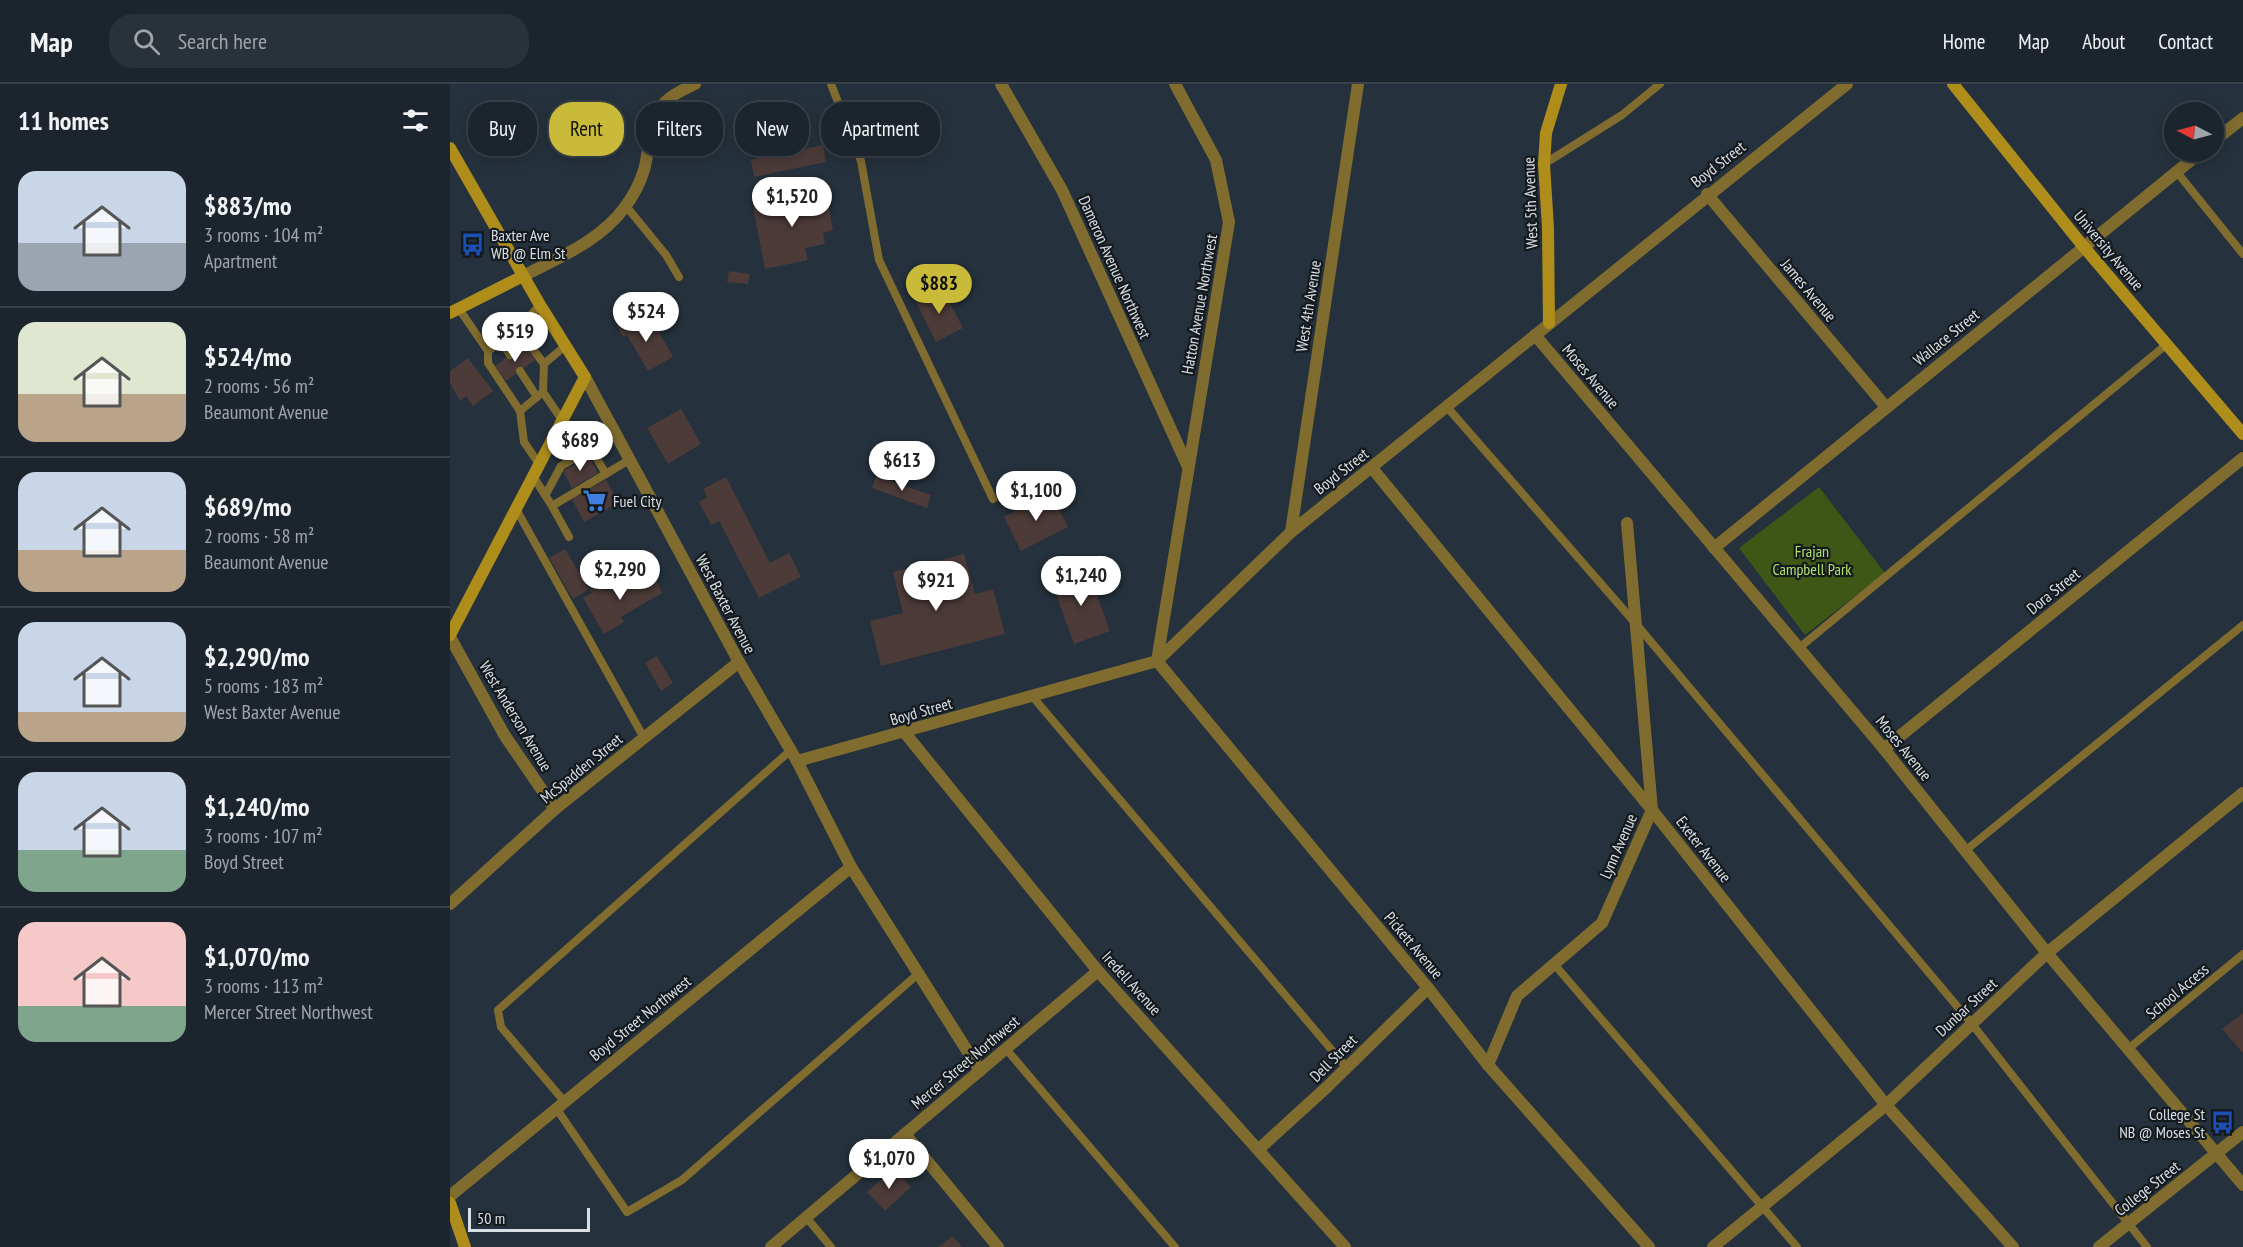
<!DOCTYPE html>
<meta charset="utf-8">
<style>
body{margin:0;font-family:"PT Sans Narrow",sans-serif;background:#293139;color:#f1f3f6;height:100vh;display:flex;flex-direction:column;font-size:22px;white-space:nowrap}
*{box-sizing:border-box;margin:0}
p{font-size:20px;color:#a0a5aa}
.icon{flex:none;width:33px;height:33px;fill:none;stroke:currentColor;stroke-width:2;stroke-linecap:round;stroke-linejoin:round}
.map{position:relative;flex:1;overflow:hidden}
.drawer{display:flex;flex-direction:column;background:#1c252d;width:450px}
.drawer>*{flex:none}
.banner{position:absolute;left:18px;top:18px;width:570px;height:54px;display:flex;gap:12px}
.needle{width:39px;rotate:276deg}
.fabs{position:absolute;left:1714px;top:18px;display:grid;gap:12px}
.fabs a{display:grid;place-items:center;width:60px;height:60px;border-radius:50%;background:#1c252d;box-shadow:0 3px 15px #0003,0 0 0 2px #3a4249;font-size:30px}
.scale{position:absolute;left:18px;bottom:15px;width:122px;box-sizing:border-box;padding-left:6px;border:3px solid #d8e0e6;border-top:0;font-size:16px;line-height:21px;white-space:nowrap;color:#d8e0e6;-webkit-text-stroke:4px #13191d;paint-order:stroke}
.price{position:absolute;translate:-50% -51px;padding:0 14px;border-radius:21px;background:#fff;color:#222;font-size:20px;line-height:39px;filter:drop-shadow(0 2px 3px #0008)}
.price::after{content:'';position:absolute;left:50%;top:36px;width:18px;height:14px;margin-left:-9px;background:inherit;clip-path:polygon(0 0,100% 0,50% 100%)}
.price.active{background:#c9ba3a;color:#111}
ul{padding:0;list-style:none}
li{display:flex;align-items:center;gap:18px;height:150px;padding:0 18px}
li+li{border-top:2px solid #3a4249}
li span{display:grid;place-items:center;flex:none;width:168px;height:120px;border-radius:18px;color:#555}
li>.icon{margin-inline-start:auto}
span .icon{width:72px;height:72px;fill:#fffc;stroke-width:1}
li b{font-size:26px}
h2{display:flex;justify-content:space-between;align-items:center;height:72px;padding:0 18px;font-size:26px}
.pill{padding:0 21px;border-radius:24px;background:#1c252d;box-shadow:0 3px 15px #0003,0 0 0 2px #3a4249;font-size:21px;line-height:54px}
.pill.active{background:#c9ba3a;color:#111}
header{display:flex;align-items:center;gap:36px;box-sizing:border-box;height:84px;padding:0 30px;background:#1c252d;border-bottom:2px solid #3a4249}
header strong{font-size:28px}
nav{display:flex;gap:33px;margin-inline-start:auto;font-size:21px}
.search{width:420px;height:54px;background:#293139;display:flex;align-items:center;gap:15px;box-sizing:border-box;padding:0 21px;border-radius:24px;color:#a0a5aa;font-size:22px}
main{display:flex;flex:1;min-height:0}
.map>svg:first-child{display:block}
.green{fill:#3e5717}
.building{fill:#4c3b38}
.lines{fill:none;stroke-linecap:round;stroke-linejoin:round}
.lane{stroke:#816c2f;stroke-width:8}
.street{stroke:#816c2f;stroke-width:12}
.secondary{stroke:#af8d1b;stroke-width:12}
.labels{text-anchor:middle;stroke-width:4.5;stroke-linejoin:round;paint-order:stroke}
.street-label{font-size:16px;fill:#d8e0e6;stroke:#13191d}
.poi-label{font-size:16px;fill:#d8e0e6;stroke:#13191d;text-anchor:start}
.park-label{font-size:16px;fill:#b0e16a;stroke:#13191d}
</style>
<header>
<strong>Map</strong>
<div class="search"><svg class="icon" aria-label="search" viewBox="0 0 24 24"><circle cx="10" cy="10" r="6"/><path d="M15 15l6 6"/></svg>Search here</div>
<nav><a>Home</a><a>Map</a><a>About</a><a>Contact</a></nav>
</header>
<main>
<section class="drawer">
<h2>11 homes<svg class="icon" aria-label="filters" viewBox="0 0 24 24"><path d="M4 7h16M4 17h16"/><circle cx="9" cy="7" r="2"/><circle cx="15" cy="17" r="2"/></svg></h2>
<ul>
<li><span style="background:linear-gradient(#c9d6e8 60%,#9aa5b1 0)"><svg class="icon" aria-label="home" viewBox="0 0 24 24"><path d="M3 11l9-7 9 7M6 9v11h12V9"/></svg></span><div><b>$883/mo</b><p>3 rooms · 104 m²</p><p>Apartment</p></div></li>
<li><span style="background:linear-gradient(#dfe7d0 60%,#b9a48a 0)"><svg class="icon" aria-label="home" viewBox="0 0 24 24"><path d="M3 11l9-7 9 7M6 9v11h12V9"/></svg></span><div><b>$524/mo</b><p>2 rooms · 56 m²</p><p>Beaumont Avenue</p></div></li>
<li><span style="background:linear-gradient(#c9d6e8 65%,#b9a48a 0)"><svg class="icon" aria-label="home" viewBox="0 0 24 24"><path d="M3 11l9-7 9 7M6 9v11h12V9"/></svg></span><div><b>$689/mo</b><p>2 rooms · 58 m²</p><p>Beaumont Avenue</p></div></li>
<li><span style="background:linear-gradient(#c9d6e8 75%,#b9a48a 0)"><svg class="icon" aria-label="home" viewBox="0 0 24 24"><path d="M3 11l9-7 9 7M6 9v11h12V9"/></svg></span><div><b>$2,290/mo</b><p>5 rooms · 183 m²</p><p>West Baxter Avenue</p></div></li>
<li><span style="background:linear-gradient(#c9d6e8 65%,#7fa58c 0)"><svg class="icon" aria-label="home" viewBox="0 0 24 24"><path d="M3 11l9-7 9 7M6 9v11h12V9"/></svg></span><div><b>$1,240/mo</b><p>3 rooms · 107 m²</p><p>Boyd Street</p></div></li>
<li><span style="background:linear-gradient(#f6c9c9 70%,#7fa58c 0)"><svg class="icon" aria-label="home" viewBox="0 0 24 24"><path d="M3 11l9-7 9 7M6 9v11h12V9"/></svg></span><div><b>$1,070/mo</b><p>3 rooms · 113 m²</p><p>Mercer Street Northwest</p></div></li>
</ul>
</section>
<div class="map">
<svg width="1793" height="1163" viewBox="0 0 1793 1163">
<rect width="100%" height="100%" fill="#25313c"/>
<!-- green -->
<polygon class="green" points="1369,403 1435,489 1355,551 1289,464"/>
<!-- building -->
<g class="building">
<polygon points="373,61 376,78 304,93 301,76"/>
<polygon points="376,108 383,146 373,149 375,160 355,164 358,176 315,185 303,123"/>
<polygon points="279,187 300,190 298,200 277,198"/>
<polygon points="492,204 513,244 486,258 466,218"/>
<polygon points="182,233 188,244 202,236 223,273 198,287 177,251 173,253 167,241"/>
<polygon points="74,260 85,276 56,297 45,282"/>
<polygon points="18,274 43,307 23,322 16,312 10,317 0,299 0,287"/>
<polygon points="231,325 251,360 218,380 197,344"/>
<polygon points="139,373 148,389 122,404 113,387"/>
<polygon points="426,392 481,411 477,424 422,404"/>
<polygon points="276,393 320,479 339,469 351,493 309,514 269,437 261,441 249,418 257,413 253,405"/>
<polygon points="156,396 169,419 134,438 122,415"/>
<polygon points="601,409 618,443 571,467 554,433"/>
<polygon points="115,465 139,505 123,515 99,474"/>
<polygon points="514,470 525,510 543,505 555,550 431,582 420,537 453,529 443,488"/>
<polygon points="638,486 660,547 624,560 602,499"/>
<polygon points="198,491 202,496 206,494 212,509 171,533 174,538 154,550 133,514 142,509 139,505 152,498 157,507 166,502 169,508"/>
<polygon points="207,572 223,599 211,607 195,579"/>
<polygon points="1793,929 1793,969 1772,945"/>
<polygon points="444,1084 461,1103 435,1127 417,1108"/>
<polygon points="503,1152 512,1163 488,1163"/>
</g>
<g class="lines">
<!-- lane -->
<g class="lane">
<polyline points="381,0 411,77 429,176 543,415"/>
<polyline points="1094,80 1172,31 1210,0"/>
<polyline points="1726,87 1793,170"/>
<polyline points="176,122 216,171 229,193"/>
<polyline points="9,225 38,267 38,279 70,327 74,358 89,380"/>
<polyline points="68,245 94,280 93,308"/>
<polyline points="51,257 60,271"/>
<polyline points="38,267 68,245 90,221"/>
<polyline points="94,280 115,262"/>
<polyline points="70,287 87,313"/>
<polyline points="997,323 1186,540 1522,940 1697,1163"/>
<polyline points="70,327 93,308 112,336"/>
<polyline points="141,365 156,390"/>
<polyline points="83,392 102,422 179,376"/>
<polyline points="96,410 111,382 166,351"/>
<polyline points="102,422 119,453"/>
<polyline points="66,425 194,654"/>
<polyline points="1349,564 1717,260"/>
<polyline points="582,612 897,984"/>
<polyline points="1515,767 1793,541"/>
<polyline points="1104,880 1347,1163"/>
<polyline points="556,965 725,1163"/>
<polyline points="1678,965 1793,870"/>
<polyline points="114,1017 51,943 48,926 341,666"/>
<polyline points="106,1024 177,1128 232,1096 468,890"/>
<polyline points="356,1133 381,1163"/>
</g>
<!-- street -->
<g class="street">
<polyline points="551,0 612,106 738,383"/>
<polyline points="725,0 766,76 779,138 707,577 978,904 1038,981 1199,1163"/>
<polyline points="1764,57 1793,34"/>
<polyline points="1257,110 1436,323"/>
<path d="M73,192C110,173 150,157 175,123C184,111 190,99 194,86C200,66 197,40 211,23C219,12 233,6 245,0"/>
<polyline points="1085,251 1434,665 1597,869 1793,1101"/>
<polyline points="135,293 289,578 347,677 401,783 530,987"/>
<polyline points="922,384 1202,726 1436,1021 1563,1163"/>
<polyline points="841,448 908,0"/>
<polyline points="1264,464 1751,68"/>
<polyline points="0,553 55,652 105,725"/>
<polyline points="455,649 648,887 895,1163"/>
<polyline points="1434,665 1793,374"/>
<polyline points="347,677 707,577 841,448 1397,0"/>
<polyline points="0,820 105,725 289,578"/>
<polyline points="1038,981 1067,912 1152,839 1202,726 1177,439"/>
<polyline points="455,1050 548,1163"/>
<polyline points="809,1065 877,1003 978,904"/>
<polyline points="0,1112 401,783"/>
<polyline points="321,1163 648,887"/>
<polyline points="1263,1163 1436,1021 1597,869 1793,709"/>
<polyline points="1649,1163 1793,1048"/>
</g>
<!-- secondary -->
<g class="secondary">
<polyline points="1503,0 1633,162 1793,350"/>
<polyline points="0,64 90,221 135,293 0,551"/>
<polyline points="0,229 73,192"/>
<polyline points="1099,239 1098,144 1094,80 1096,49 1111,0"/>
<polyline points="0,1119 15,1163"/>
</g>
</g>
<!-- icons -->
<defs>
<symbol id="bus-bare" viewBox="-9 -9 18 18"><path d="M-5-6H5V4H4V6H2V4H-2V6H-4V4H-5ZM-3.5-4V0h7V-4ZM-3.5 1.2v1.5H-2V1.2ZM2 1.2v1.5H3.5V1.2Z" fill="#1a4fb4" stroke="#13191d" stroke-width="2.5" paint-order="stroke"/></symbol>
<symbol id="supermarket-bare" viewBox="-9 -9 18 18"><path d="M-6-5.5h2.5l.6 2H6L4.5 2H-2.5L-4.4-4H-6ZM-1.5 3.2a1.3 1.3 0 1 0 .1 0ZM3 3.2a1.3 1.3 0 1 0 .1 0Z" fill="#3f7fe0" stroke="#13191d" stroke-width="2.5" paint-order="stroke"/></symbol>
</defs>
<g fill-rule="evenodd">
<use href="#bus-bare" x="6" y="144" width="33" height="33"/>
<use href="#supermarket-bare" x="128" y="400" width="33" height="33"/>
<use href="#bus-bare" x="1756" y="1022" width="33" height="33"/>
</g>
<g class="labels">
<!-- street labels -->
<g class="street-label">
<text transform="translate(1268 80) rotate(-38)" y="6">Boyd Street</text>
<text transform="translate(1080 119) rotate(-92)" y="6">West 5th Avenue</text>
<text transform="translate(1659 166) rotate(50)" y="6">University Avenue</text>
<text transform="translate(665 183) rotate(66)" y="6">Dameron Avenue Northwest</text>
<text transform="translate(1359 206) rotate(50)" y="6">James Avenue</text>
<text transform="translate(749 220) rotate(-80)" y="6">Hatton Avenue Northwest</text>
<text transform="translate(858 222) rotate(-81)" y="6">West 4th Avenue</text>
<text transform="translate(1496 253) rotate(-39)" y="6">Wallace Street</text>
<text transform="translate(1141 292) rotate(50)" y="6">Moses Avenue</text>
<text transform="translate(891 387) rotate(-38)" y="6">Boyd Street</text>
<text transform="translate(1603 507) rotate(-39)" y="6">Dora Street</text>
<text transform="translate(276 520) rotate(62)" y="6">West Baxter Avenue</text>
<text transform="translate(471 627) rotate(-16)" y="6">Boyd Street</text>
<text transform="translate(66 632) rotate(59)" y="6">West Anderson Avenue</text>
<text transform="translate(1454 664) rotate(51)" y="6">Moses Avenue</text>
<text transform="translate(131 684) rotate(-39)" y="6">McSpadden Street</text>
<text transform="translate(1168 762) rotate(-66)" y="6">Lynn Avenue</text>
<text transform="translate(1254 765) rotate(52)" y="6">Exeter Avenue</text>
<text transform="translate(964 861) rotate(50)" y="6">Pickett Avenue</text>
<text transform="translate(682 899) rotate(48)" y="6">Iredell Avenue</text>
<text transform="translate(1727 907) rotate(-40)" y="6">School Access</text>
<text transform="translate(1516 923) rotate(-43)" y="6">Dunbar Street</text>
<text transform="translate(190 934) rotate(-39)" y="6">Boyd Street Northwest</text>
<text transform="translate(883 974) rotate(-45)" y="6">Dell Street</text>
<text transform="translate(515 978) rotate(-40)" y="6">Mercer Street Northwest</text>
<text transform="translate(1697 1104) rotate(-38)" y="6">College Street</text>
</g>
<!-- poi labels -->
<g class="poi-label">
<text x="41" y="157">Baxter Ave<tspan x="41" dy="18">WB @ Elm St</tspan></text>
<text x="163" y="423">Fuel City</text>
<text x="1755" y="1036" text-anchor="end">College St<tspan x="1755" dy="18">NB @ Moses St</tspan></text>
</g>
<!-- park labels -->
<g class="park-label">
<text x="1362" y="473">Frajan<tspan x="1362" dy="18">Campbell Park</tspan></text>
</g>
</g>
</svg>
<div class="fabs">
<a><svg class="needle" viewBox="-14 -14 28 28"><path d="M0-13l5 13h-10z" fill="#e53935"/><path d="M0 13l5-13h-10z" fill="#a0a5aa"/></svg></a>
</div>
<div class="scale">50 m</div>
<b class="price" style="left:342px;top:144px">$1,520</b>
<b class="price active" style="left:489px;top:231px">$883</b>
<b class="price" style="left:196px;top:259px">$524</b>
<b class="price" style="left:65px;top:279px">$519</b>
<b class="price" style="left:130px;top:388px">$689</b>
<b class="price" style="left:452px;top:408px">$613</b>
<b class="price" style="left:586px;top:438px">$1,100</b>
<b class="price" style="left:170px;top:517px">$2,290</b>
<b class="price" style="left:631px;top:523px">$1,240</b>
<b class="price" style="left:486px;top:528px">$921</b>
<b class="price" style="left:439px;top:1106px">$1,070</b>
<div class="banner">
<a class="pill">Buy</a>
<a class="pill active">Rent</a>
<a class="pill">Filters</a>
<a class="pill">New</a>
<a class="pill">Apartment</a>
</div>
</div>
</main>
